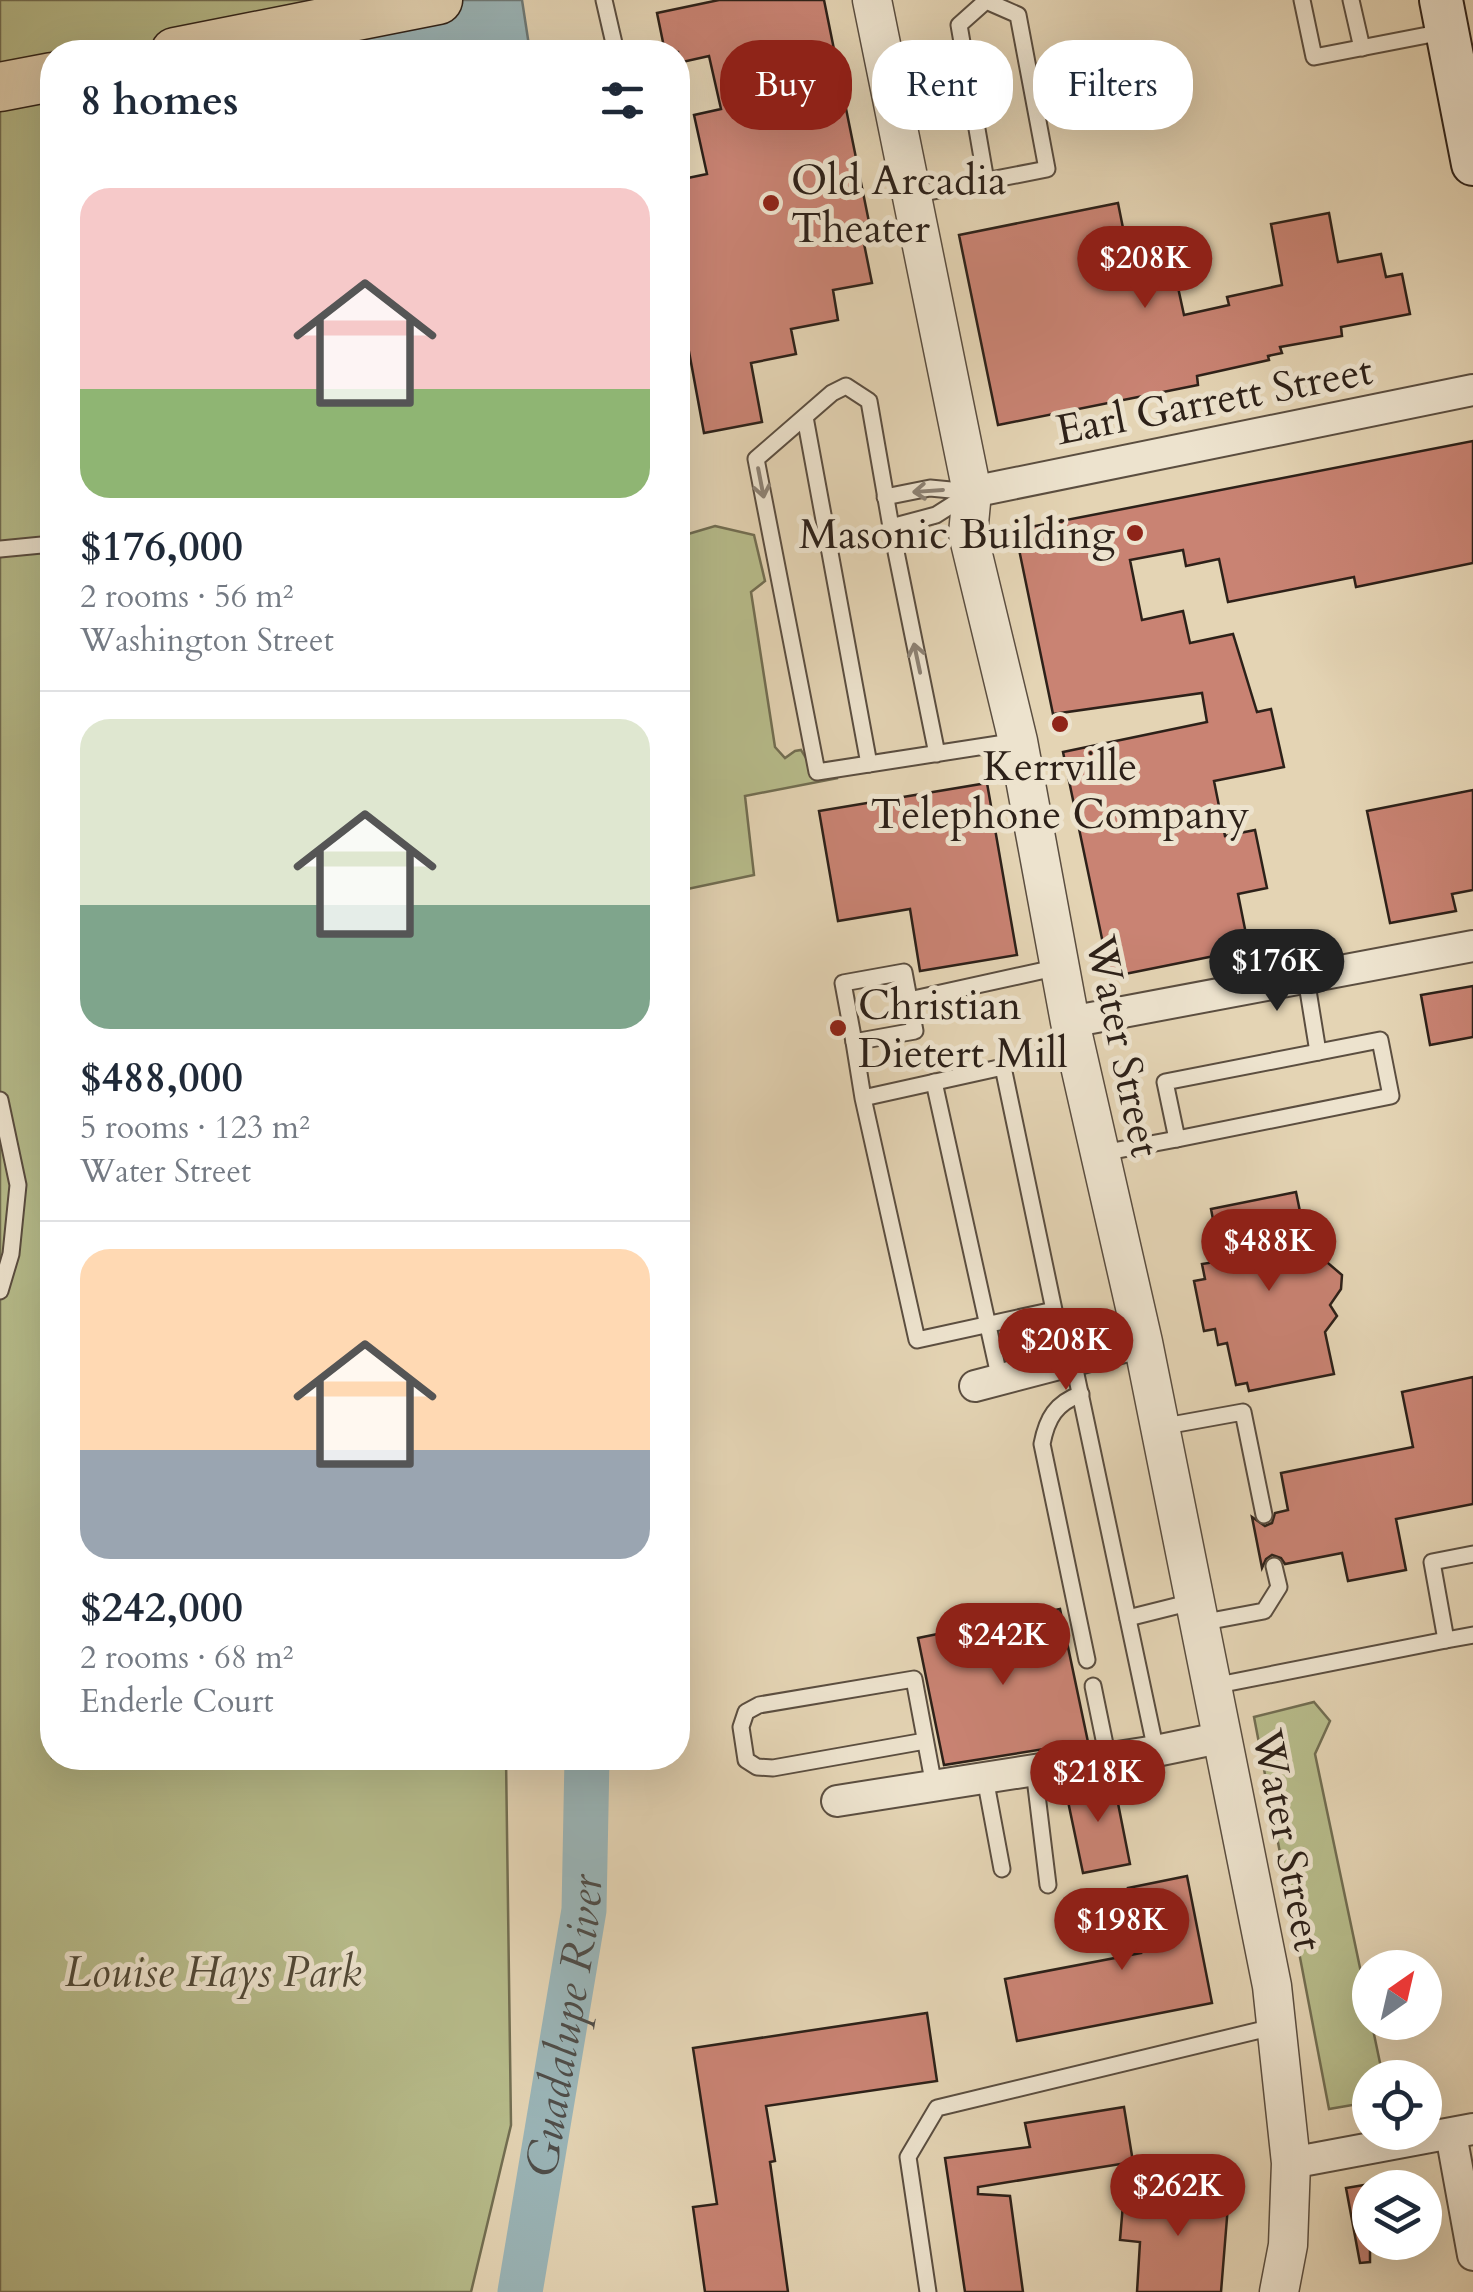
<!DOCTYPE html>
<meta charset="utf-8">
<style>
body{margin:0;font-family:Cardo,serif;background:#f2f2f3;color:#1f2937;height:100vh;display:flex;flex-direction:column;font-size:38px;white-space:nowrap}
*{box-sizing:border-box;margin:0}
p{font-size:32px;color:#747a83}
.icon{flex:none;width:55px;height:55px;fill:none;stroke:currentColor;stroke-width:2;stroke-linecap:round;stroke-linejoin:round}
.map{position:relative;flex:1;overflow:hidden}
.panel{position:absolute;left:40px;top:40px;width:650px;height:1730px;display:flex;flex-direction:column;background:#fff;border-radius:40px;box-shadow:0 10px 40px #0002}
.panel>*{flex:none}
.guide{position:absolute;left:720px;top:40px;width:602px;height:90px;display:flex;gap:20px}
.needle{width:65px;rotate:34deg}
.tools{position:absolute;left:1352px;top:1950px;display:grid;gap:20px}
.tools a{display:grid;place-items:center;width:90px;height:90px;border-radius:50%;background:#fff;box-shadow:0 10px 40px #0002;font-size:50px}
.price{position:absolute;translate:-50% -85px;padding:0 22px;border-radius:35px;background:#8f2418;color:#fff;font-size:32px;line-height:65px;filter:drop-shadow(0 2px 5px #0008)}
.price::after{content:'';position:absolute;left:50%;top:60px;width:30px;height:22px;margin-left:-15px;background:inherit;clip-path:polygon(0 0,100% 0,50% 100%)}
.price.active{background:#222;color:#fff}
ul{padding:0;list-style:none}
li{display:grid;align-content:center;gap:20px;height:530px;padding:0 40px}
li+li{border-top:2px solid #e0e1e3}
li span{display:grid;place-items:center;height:310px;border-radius:30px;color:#555}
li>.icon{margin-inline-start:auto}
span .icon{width:180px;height:180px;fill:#fffc;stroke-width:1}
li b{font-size:42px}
h2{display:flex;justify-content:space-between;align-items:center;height:120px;padding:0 40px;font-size:42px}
.pill{padding:0 35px;border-radius:40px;background:#fff;box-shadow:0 10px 40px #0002;font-size:35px;line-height:90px}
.pill.active{background:#8f2418;color:#fff}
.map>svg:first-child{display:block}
.green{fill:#b7bc8b;stroke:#726e52;stroke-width:2.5}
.water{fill:#9ab5b8;stroke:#6e7a78;stroke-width:2.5}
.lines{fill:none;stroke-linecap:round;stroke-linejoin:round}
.river{stroke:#9ab5b8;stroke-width:45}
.building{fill:#c98373;stroke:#2d2119;stroke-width:2.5}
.service-casing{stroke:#5b4e40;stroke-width:19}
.minor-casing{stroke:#5b4e40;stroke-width:34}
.tertiary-casing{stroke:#5b4e40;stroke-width:41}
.secondary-casing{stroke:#2d2119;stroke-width:46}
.primary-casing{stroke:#2d2119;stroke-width:51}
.service{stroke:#ede3ce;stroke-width:15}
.minor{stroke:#ede3ce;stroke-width:30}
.tertiary{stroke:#ede3ce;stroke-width:38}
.secondary{stroke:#ede3ce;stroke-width:42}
.primary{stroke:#e4d4b4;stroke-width:48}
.oneway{stroke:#8d8274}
.poi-dot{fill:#8f2418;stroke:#ede3ce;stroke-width:4}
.labels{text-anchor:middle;stroke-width:10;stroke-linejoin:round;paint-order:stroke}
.poi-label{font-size:42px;fill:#2d2119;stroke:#ede3ce;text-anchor:start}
.street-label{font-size:42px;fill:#2d2119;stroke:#ede3ce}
.park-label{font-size:42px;font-style:italic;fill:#504836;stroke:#ede3ce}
.water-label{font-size:45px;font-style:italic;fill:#4e4d49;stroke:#ede3ce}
</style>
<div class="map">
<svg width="1473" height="2292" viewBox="0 0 1473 2292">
<rect width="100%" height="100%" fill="#e4d4b4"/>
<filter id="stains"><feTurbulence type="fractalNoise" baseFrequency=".002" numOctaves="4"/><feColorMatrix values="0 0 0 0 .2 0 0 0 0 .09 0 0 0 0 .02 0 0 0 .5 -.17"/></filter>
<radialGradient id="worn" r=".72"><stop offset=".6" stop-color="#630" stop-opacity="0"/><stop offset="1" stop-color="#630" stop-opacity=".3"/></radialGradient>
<!-- green -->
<g class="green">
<polygon points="0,0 354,0 361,52 52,52 52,1758 506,1758 511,2125 471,2292 0,2292"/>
<path d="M715,526L754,535L765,581L751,592L775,747L785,758L795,751L801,750C810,766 819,775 838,778L745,796L754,875L678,891V537Z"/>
<polygon points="1314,1702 1330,1721 1315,1754 1383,2077 1370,2078 1370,2102 1329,2109 1254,1717"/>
</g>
<!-- water -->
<polygon class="water" points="305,0 522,0 530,52 352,52"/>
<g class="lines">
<!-- river -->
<path class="river" id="s1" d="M520,2292L584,1910L587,1758"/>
</g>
<!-- building -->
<g class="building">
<polygon points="719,0 824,0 869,222 860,224 872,283 833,290 838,320 791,329 796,354 751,363 762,422 704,433 678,292 678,180 707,174 694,115 721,109 709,56 678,63 678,52 665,52 657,13"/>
<polygon points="1118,203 1133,278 1174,269 1184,315 1229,305 1227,297 1282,285 1271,224 1329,213 1338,262 1381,254 1386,277 1402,274 1410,314 1341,327 1342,336 1280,347 1282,353 1268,356 1269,360 1197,376 1198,385 998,425 959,235"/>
<polygon points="1473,441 1473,563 1356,587 1354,577 1228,602 1219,559 1186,566 1183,550 1130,560 1142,620 1183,611 1190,643 1233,634 1257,712 1271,709 1284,767 1214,781 1225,836 1255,830 1267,888 1238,894 1249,949 1110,977 1063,752 1207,722 1202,693 1053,714 1015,530"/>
<polygon points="987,783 1017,955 920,971 910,909 838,921 819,811"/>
<polygon points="1473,790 1473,890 1452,894 1456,911 1390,923 1367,811"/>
<polygon points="1473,986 1473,1037 1430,1045 1421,995"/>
<polygon points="1296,1192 1305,1236 1311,1235 1312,1239 1322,1245 1322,1258 1342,1275 1341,1289 1330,1305 1337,1316 1325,1332 1334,1374 1249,1391 1247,1383 1236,1385 1227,1343 1218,1345 1215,1329 1204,1331 1194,1281 1205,1279 1202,1264 1221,1261 1211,1209"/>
<polygon points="1473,1377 1473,1504 1396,1519 1406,1570 1348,1581 1342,1553 1285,1564 1281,1558 1272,1555 1266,1559 1262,1568 1252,1517 1265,1526 1272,1523 1275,1513 1288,1510 1281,1473 1413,1447 1402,1392"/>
<polygon points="1060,1609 1088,1742 944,1765 918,1638"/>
<polygon points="1113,1778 1130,1864 1083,1873 1065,1787"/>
<polygon points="1187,1876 1212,2003 1017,2041 1005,1979 1141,1953 1128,1888"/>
<polygon points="927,2013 937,2081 766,2106 775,2161 770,2162 788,2292 705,2292 693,2207 717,2204 693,2048"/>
<polygon points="1124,2107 1133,2162 978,2187 978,2194 1010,2196 1023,2292 965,2292 945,2158 1030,2147 1025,2123"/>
<polygon points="1370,2184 1370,2262 1360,2263 1346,2188"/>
<polygon points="1146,2186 1229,2193 1221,2292 1137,2292 1140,2242 1120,2240 1123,2204 1144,2206"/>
</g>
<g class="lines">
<defs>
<g id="service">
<polyline points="604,0 616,52"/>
<polyline points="1302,0 1314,57 1443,32"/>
<polyline points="1351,0 1362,48"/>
<polyline points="913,195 1047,169 1018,15 986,1 959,25 986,181"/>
<polyline points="805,417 869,764"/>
<polyline points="885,497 930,488 972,492"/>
<polyline points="891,527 936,515 969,494"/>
<polyline points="0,549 52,544"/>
<polyline points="937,754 891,527 869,401 846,386 832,393 756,459 817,772 1018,741"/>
<polygon points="904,972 915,1031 854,1042 843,983"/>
<polyline points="1306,978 1318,1052"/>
<polyline points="909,1000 1059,967"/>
<polygon points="1380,1040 1391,1096 1177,1139 1165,1082"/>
<polyline points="854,1042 863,1098 917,1340 1054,1310 1003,1067 863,1098"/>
<polyline points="934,1082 1000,1380"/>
<polyline points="0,1100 18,1185 11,1254 0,1291"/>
<polyline points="1102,1153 1177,1139"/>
<polyline points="1073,1360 1156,1751"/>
<path d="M1081,1394C1056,1403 1047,1418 1042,1444L1087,1660"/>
<polyline points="1160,1427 1243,1412 1264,1515"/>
<polyline points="1128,1618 1196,1601"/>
<polyline points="1200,1623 1264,1611 1279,1587 1274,1566"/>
<polyline points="1446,1640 1473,1635"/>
<polyline points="1093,1686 1108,1759"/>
<polyline points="1213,1686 1446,1640 1432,1562 1473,1554"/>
<polyline points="925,1741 773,1768 757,1767 746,1760 741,1727 746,1712 759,1705 914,1679 934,1786"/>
<polyline points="1034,1770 1048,1885"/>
<polyline points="985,1778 1002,1869"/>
<polyline points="928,2292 908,2157 937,2108 1277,2026"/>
</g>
<g id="minor">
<polyline points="972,492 1473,390"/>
<polyline points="1070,1022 1473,946"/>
<polyline points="975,1386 1143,1342"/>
<polyline points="837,1801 1156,1751 1224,1737"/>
<polyline points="1451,2134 1473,2255"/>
<polyline points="1291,2163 1473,2129"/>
</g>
<polyline id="tertiary" points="872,0 972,492 968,534 1018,741 1070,1022 1143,1342 1272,1986 1291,2163 1288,2245 1279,2292"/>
<polyline id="secondary" points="1441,0 1473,164"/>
<g id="primary">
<polyline points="175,52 438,0"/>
<polyline points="0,87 52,77"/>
</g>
</defs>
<!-- service casing -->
<use href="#service" class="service-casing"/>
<!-- minor casing -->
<use href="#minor" class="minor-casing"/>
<!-- tertiary casing -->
<use href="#tertiary" class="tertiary-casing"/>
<!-- secondary casing -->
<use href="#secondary" class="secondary-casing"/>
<!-- primary casing -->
<use href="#primary" class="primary-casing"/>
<!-- service -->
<use href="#service" class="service"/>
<!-- minor -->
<use href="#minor" class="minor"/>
<!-- tertiary -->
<use href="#tertiary" class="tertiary"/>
<!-- secondary -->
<use href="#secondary" class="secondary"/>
<!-- primary -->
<use href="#primary" class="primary"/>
</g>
<!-- one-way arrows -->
<defs><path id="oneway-shaft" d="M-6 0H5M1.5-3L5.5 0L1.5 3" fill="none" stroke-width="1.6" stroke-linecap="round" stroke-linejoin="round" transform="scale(2.5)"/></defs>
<g class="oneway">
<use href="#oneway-shaft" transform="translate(761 483) rotate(79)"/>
<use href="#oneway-shaft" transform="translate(928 491) rotate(176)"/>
<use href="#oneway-shaft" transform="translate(917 658) rotate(-102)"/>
</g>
<!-- markers -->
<g class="poi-dot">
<circle cx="771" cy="203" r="10"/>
<circle cx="1135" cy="533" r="10"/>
<circle cx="1060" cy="724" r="10"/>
<circle cx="838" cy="1028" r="10"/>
</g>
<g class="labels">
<!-- poi labels -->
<g class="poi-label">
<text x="791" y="194">Old Arcadia<tspan x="791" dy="48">Theater</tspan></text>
<text x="1115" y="548" text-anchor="end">Masonic Building</text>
<text x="1060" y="780" text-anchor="middle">Kerrville<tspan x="1060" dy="48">Telephone Company</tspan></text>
<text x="858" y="1019">Christian<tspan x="858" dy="48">Dietert Mill</tspan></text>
</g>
<!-- street labels -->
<g class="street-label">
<text transform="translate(1214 399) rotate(-11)" y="15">Earl Garrett Street</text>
<text transform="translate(1124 1046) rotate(78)" y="15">Water Street</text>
<text transform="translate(1289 1840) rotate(79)" y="15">Water Street</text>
</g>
<!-- park labels -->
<g class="park-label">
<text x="213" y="1986">Louise Hays Park</text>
</g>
<!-- water labels -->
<g class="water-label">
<text dy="16" stroke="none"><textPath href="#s1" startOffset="270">Guadalupe River</textPath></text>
</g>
</g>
<rect width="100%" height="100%" filter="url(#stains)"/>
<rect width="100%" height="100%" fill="url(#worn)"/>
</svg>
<div class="tools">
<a><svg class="needle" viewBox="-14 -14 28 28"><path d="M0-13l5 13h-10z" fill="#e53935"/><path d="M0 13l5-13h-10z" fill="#747a83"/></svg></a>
<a><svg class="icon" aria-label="locate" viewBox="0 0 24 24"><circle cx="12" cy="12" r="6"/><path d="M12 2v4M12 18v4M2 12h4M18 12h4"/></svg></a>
<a><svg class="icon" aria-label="layers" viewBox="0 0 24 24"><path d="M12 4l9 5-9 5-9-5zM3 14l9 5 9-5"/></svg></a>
</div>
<b class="price" style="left:1145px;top:311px">$208K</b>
<b class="price active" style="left:1277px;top:1014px">$176K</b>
<b class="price" style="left:1269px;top:1294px">$488K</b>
<b class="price" style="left:1066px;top:1393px">$208K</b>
<b class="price" style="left:1003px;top:1688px">$242K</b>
<b class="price" style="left:1098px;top:1825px">$218K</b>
<b class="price" style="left:1122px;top:1973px">$198K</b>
<b class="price" style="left:1178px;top:2239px">$262K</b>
<div class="guide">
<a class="pill active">Buy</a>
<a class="pill">Rent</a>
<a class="pill">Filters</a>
</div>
<section class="panel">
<h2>8 homes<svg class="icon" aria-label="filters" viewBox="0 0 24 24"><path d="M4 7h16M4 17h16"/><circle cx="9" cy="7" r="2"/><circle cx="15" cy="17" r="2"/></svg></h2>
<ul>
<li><span style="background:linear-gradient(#f6c9c9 65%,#8fb573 0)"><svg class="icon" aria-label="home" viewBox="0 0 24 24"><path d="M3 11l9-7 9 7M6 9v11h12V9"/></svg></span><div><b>$176,000</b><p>2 rooms · 56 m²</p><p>Washington Street</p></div></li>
<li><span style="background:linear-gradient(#dfe7d0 60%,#7fa58c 0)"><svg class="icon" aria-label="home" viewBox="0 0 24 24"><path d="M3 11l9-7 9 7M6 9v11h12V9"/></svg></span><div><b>$488,000</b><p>5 rooms · 123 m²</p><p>Water Street</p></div></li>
<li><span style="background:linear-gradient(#ffd9b3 65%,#9aa5b1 0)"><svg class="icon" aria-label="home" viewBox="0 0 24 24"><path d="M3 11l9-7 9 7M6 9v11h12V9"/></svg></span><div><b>$242,000</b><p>2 rooms · 68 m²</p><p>Enderle Court</p></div></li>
</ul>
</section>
</div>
